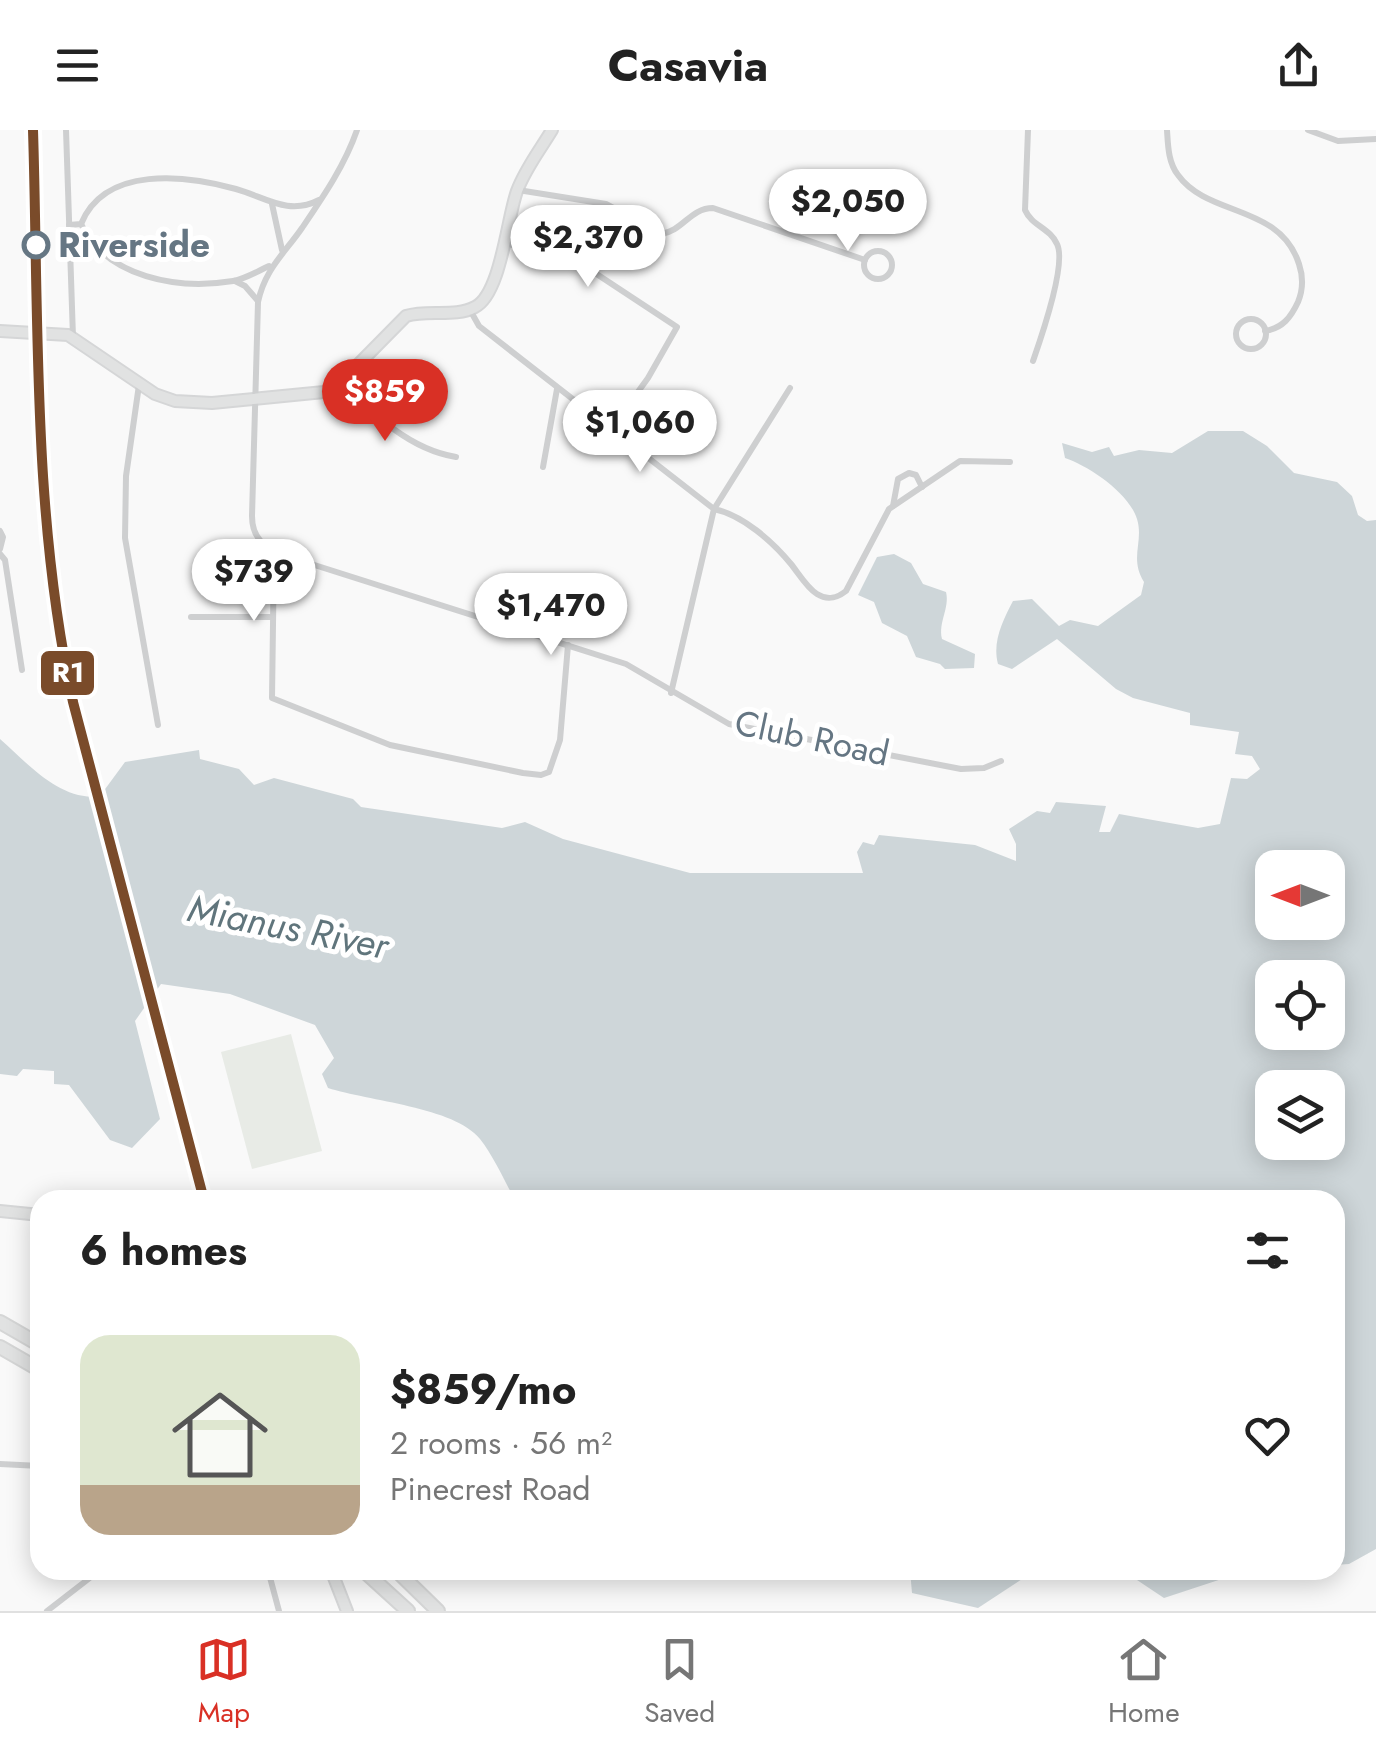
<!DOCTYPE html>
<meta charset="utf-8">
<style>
body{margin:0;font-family:Jost,sans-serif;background:#f6f6f6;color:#222;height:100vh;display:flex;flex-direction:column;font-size:38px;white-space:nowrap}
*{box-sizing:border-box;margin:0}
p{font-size:32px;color:#767676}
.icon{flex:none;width:55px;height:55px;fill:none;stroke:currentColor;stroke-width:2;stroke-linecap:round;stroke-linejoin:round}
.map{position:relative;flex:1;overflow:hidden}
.panel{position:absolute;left:30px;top:1060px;width:1315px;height:390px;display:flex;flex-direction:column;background:#fff;border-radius:30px;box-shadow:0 5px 25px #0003}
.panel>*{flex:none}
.needle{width:65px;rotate:270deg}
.controls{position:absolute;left:1255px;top:720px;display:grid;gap:20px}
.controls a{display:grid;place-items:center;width:90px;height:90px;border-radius:20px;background:#fff;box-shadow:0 5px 25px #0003;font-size:50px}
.price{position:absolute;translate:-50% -85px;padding:0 22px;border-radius:35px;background:#fff;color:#222;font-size:32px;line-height:65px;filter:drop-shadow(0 2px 5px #0008)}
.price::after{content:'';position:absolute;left:50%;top:60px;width:30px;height:22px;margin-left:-15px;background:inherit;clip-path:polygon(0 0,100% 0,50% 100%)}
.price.active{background:#d93025;color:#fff}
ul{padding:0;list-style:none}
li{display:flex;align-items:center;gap:30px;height:250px;padding:0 50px}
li+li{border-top:2px solid #e0e0e0}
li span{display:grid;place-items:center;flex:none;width:280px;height:200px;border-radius:30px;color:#555}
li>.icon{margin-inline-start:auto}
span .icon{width:120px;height:120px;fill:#fffc;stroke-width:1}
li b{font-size:42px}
h2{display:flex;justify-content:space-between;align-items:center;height:120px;padding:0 50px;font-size:42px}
header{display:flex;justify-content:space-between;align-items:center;height:130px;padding:0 50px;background:#fff;font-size:45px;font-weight:700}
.dock{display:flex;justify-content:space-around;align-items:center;height:140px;border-top:2px solid #e0e0e0;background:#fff;font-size:28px;color:#767676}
.dock a{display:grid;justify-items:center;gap:5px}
.dock .active{color:#d93025}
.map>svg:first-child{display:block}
.green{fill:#e8ebe6}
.water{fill:#ced6d9;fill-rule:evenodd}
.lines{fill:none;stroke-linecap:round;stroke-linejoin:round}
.secondary-casing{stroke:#d5d6d7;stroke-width:14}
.highway-casing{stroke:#d5d6d6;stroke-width:16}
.street{stroke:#cecfd0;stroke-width:6}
.secondary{stroke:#e1e2e2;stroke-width:10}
.highway{stroke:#e1e2e2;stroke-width:12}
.rail-1-casing{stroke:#fff;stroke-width:18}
.rail-1{stroke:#7a4b2a;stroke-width:10}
.stop-dot{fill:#fff;stroke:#657683;stroke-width:5}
.labels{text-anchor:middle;stroke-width:10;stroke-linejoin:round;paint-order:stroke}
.stop-label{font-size:35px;font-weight:bold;fill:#657683;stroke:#fff;text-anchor:start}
.street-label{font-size:35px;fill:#657683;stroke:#fff}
.water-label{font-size:38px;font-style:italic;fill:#60757c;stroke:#fff}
.line-badge{stroke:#fff;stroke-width:4}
.badge-label{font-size:28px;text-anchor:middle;font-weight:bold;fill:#fff}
</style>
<header><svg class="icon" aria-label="menu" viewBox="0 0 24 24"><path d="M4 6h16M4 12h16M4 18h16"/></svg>Casavia<svg class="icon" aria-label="share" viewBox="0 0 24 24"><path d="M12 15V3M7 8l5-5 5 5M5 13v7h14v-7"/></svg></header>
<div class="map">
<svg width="1376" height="1481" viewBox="0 0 1376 1481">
<rect width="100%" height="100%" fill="#f9f9f9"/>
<!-- green -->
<polygon class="green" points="291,904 322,1021 252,1039 221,922"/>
<!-- water -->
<g class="water">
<path d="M1208,301H1243L1267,316L1294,343L1337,352L1352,366L1358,385L1367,391L1376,390V1419L1349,1434L1335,1435V1070H515C504,1050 494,1027 480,1009C455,977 368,971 328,958L322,944L334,928L315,895L230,864L161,854L135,891L160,989L132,1018L110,1010L69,955L54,954V941L23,939L17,946L0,944V609C27,633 61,672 100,666L125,632L199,620L200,629L239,639L254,655L274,648L353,669L361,677L502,698L525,692L563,709L690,743H863L857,722L863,712L874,715L879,705L975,715L1016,731V714L1009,699L1037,681L1050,683L1056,672L1106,676L1099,702H1110L1119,684L1198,698L1220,694L1231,648L1247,649L1260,639L1252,626L1235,624L1239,602L1190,595V583L1133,568L1116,559L1057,509L1012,539L998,534C992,512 1003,490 1013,471L1032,469L1059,496L1070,490L1098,496L1141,465L1144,452C1129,428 1144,412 1137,389C1129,363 1089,336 1065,328L1062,313L1092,322L1109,317L1114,326L1139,320L1172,323ZM1272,738H1328V792H1272ZM1272,848H1328V902H1272ZM1272,958H1328V1012H1272Z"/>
<path d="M894,424L911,433L923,454L946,462C950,478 938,492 942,509L975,524L974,538L945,539L940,534L916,527L907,506L882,493L874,472L858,465L877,427Z"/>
<polygon points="910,1440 1036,1440 978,1478 912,1463"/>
<polygon points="1122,1440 1261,1440 1246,1441 1164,1468"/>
</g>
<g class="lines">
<defs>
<g id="secondary">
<path d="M0,201L68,205L155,264L175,271L212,273L324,262L335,258L406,186C428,179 455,188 475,177C501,164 507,88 517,61C525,39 540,20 552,0"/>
<polyline points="0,1081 40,1085"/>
<polyline points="331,1440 347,1481"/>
</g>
<g id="highway">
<polyline points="0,1192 40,1215"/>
<polyline points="0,1217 40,1240"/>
<polyline points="363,1440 408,1481"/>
<polyline points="396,1440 438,1481"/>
</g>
</defs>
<!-- secondary casing -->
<use href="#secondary" class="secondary-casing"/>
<!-- highway casing -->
<use href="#highway" class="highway-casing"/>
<!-- street -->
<g class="street">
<polyline points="66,0 73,207"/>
<path d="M357,0C345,35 323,67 302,98C284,124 265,139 258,172L252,386C252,408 264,417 283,425L626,534L729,594L961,639L984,638L1001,631"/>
<path d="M1028,0L1025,80C1032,96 1050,98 1057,114C1067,134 1041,208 1033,231"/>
<path d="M1167,0C1168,15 1168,32 1178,45C1208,87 1280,74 1299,134C1303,146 1303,160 1298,172C1291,187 1283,198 1265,201"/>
<polyline points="1308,0 1338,11 1376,9"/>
<path d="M518,60L606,74L661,104C683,101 690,78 713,78L865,130"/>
<polyline points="272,74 282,120"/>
<path d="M81,94C107,148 178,160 233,151C245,149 258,141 269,136"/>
<path d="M69,95L81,94C105,35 186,45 236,59C265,67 288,86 319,70"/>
<polyline points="504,113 550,123 589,139 677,197 648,248 611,299"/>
<circle cx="878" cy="135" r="14"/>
<polyline points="235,151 245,156 258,171"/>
<polyline points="470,180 479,196 714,379 671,563"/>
<circle cx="1251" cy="204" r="15"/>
<path d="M346,251C371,286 413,320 456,327"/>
<polyline points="139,255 126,346 125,408 158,595"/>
<path d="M790,258L714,379C743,385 773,412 791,434C799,444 807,458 817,464C828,471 837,468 846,461L889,379L960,331L1010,332"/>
<polyline points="543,337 557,259"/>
<polyline points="893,376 898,349 909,343 916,345 922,357"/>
<polyline points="0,401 3,407 0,419"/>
<polyline points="274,421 272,568 390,615 523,643 541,645 549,642 560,610 568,515"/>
<polyline points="0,424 5,430 22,540"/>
<polyline points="191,487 273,487"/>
<polyline points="0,1334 40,1336"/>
<polyline points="268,1440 279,1481"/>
<polyline points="47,1481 100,1440"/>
</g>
<!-- secondary -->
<use href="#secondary" class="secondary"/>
<!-- highway -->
<use href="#highway" class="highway"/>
<defs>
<path id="rail-1" d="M33,0C39,190 32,385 73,572L204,1070"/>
</defs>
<!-- rail-1 casing -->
<use href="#rail-1" class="rail-1-casing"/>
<!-- rail-1 -->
<use href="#rail-1" class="rail-1"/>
</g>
<!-- markers -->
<circle class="stop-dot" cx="36" cy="115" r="12"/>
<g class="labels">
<!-- stop labels -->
<g class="stop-label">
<text x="58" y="127">Riverside</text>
</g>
<!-- street labels -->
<g class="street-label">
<text transform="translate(812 608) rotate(12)" y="12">Club Road</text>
</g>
<!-- water labels -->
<g class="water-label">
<text transform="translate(288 797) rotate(11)" y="13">Mianus River</text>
</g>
</g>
<rect class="line-badge" x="39" y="519" width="57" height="48" rx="10" fill="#7a4b2a"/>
<g class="badge-label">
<text x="68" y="552">R1</text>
</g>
</svg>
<div class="controls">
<a><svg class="needle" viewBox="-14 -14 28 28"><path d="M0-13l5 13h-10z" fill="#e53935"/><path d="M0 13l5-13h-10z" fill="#767676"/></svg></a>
<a><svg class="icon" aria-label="locate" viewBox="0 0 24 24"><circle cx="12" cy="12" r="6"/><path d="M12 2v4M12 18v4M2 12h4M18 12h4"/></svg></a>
<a><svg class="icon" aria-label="layers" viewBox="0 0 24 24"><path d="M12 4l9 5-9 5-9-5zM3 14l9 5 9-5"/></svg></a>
</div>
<b class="price" style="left:848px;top:124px">$2,050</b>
<b class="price" style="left:588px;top:160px">$2,370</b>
<b class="price active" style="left:385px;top:314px">$859</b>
<b class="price" style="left:640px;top:345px">$1,060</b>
<b class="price" style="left:254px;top:494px">$739</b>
<b class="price" style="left:551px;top:528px">$1,470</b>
<section class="panel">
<h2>6 homes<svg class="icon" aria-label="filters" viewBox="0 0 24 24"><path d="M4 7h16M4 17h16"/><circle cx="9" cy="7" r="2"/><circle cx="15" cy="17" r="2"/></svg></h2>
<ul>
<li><span style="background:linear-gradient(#dfe7d0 75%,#b9a48a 0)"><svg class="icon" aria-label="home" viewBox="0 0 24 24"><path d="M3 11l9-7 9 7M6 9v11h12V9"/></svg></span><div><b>$859/mo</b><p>2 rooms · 56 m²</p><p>Pinecrest Road</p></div><svg class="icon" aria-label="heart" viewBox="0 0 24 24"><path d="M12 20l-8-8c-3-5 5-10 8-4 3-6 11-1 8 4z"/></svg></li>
</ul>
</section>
</div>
<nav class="dock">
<a class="active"><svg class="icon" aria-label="map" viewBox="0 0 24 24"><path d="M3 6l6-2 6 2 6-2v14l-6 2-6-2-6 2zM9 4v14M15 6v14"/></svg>Map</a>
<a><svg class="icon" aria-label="saved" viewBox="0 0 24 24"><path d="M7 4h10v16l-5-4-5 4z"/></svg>Saved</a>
<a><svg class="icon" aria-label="home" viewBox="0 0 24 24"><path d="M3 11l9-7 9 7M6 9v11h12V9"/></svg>Home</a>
</nav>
